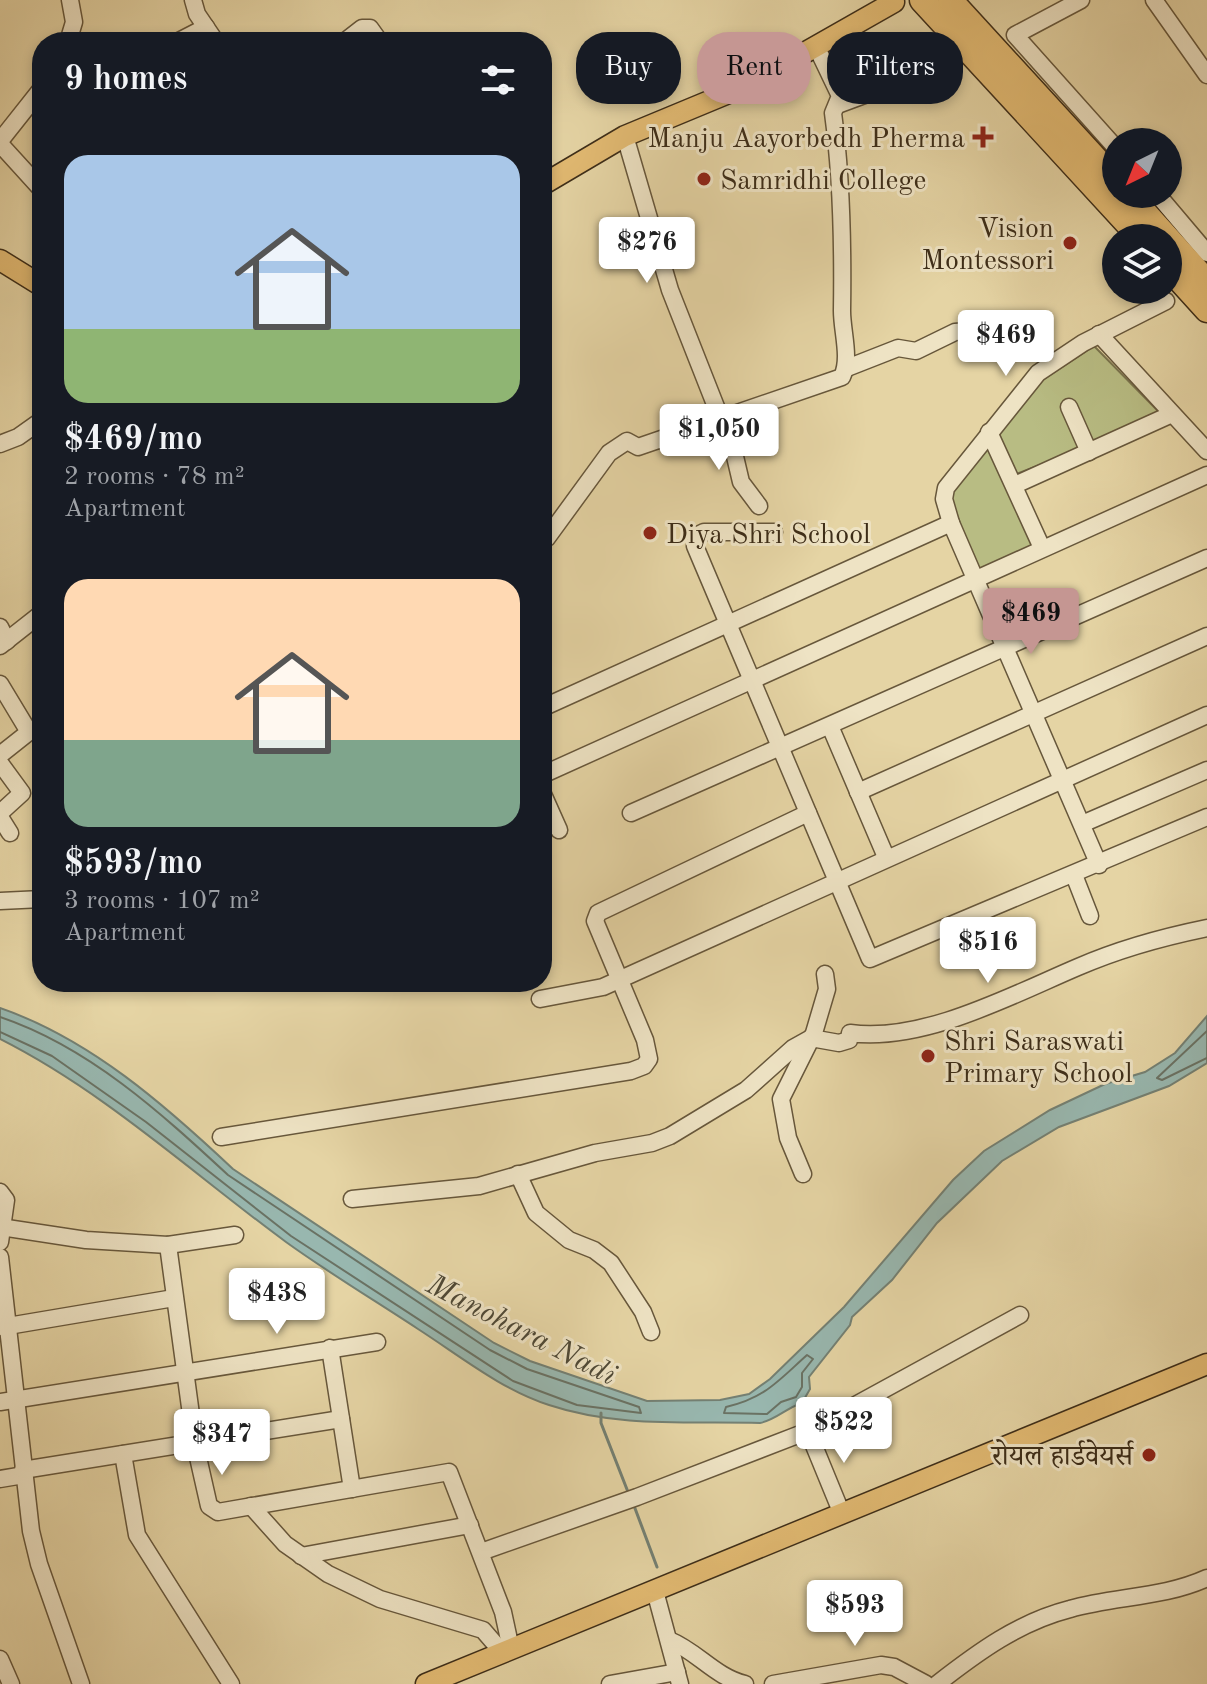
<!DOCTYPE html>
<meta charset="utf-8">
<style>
body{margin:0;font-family:"Old Standard TT","Noto Serif Devanagari",serif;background:#242831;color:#f1f3f6;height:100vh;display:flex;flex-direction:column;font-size:30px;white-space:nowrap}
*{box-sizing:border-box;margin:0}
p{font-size:26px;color:#9ea1a6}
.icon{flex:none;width:44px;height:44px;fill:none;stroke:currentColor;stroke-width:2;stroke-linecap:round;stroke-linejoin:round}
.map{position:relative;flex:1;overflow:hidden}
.details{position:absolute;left:32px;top:32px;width:520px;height:960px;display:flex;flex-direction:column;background:#171b24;border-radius:32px;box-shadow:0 4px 12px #0003}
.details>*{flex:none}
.hud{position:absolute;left:576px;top:32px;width:510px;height:72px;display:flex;gap:16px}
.needle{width:52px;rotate:223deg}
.tools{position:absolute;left:1102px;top:128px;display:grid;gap:16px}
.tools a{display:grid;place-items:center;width:80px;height:80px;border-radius:50%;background:#171b24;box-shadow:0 4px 12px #0003;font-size:40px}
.price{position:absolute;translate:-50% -68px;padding:0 18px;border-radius:8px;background:#fff;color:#222;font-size:26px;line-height:52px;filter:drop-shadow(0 2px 4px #0008)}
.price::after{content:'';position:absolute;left:50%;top:48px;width:24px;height:18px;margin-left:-12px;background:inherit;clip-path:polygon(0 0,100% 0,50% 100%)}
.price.active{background:#c59692;color:#111}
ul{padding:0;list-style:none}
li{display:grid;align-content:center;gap:16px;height:424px;padding:0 32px}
li span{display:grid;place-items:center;height:248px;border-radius:24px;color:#555}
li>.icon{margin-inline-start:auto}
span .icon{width:144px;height:144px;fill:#fffc;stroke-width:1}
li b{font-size:34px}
h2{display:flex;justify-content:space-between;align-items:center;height:96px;padding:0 32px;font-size:34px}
.pill{padding:0 28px;border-radius:32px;background:#171b24;box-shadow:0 4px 12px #0003;font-size:28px;line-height:72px}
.pill.active{background:#c59692;color:#111}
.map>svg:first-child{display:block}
.grass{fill:#b8bc83;stroke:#7a744e;stroke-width:2}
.water{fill:#98b7af;stroke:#748073;stroke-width:2}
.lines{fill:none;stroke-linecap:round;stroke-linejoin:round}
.shore{stroke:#6a7264;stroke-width:2}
.stream{stroke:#748073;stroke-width:3}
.minor-casing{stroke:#67573b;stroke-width:19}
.major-casing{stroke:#3d2d18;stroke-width:23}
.highway-casing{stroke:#3d2d18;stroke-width:27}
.minor{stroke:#eee3c4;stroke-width:16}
.major{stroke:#e2ba72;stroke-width:20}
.highway{stroke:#e2ba72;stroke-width:24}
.poi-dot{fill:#8f2418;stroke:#eee3c4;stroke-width:3}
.labels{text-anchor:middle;stroke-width:6;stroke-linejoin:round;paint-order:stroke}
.poi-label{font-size:28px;fill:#3d2d18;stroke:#eee3c4;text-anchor:end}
.water-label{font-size:30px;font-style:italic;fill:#4f4936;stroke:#eee3c4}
</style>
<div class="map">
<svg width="1207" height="1684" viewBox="0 0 1207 1684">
<rect width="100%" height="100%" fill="#e5d4a4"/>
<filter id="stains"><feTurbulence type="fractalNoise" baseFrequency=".0025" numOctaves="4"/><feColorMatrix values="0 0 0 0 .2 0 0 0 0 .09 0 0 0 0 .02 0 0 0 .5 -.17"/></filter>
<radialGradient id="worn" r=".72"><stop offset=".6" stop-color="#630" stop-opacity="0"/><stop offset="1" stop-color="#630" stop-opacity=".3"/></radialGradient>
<!-- grass -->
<g class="grass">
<polygon points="1094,346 1159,412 1098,443 1080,443 1079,450 1016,474 998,435 1029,389"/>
<polygon points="987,446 1035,545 982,571 977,568 948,500 950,490"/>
</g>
<!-- water -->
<path class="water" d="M0,1008C90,1039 165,1105 233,1169L494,1343L530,1361L647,1401L720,1400L749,1394L770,1379L844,1307L953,1180L984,1151L1050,1110L1105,1084L1145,1072L1175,1053L1207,1016V1063L1169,1086L1059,1127L1002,1161L937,1223L892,1280L852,1317L850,1325L809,1377L810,1389L802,1403C786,1408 776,1420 760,1423C689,1421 618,1428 549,1405C502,1390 460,1356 418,1329C374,1300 329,1273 286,1242C192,1173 105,1092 0,1039Z"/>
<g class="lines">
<!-- shore -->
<g class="shore">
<path d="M0,1017C89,1047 161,1113 228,1175L490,1350L527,1369L639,1407L641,1413L577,1405L513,1381L291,1236L146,1122L52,1056L0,1032"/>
<polyline points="1207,1031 1157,1078 1162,1080 1207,1058"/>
<path d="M807,1355L813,1359L802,1373V1387L796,1397L781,1402L767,1414L724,1413L726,1407C765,1398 778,1381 807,1355Z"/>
</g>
<!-- stream -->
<g class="stream">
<polyline points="601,1413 601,1423 628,1492"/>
<polyline points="633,1503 657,1567"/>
</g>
<defs>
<g id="minor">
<polyline points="193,0 197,14 216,42"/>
<polyline points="1081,0 1015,35 1116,148"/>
<polyline points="1154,0 1207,75"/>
<polyline points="68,42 74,22 70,0"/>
<polyline points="177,42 206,27"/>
<polyline points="344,42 362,28 370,28 380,42"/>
<polyline points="840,104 948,64"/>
<polyline points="625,136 670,290 720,417"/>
<polyline points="0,141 42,88"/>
<polyline points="0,144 42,190"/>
<polyline points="1157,194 1207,253"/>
<polyline points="1099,334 1207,451"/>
<polyline points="847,368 898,348 916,351 955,332 968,331"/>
<polyline points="1069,407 1089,452"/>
<polyline points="725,414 741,482 759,506"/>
<polyline points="989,432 1042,548"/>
<polyline points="0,444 18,437 42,420"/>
<polyline points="1015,485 1172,414"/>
<polyline points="951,523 944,499 946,488 1038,373 1083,343 1166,301"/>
<path d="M542,532L547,538L609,453L627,441L638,447L842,377C851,358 842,332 842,311C843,244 842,179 833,113L840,96L817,48"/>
<polyline points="774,532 704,532 698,535 695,546 870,959 1207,817"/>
<polyline points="0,627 7,641"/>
<polyline points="0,646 42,613"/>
<polyline points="0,684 29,732 0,755"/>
<polyline points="542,708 951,523 1099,865"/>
<polyline points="830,726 886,857"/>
<polyline points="0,763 22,793 0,813"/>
<polyline points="542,775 1207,475"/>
<polyline points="542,792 559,830"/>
<polyline points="858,792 1207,636"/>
<polyline points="631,813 1207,558"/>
<polyline points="0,817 10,833"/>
<polyline points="1082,824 1207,770"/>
<polyline points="1074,875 1090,916"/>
<polyline points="0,901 42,899"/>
<polyline points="540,999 603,987 1207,715"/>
<polyline points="221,1137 631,1071 644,1066 649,1059 645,1040 595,921 598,913 808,813"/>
<polyline points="518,1174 536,1213 569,1240 594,1250 611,1263 643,1312 651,1332"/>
<polyline points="803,1174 788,1138 781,1099 814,1033 827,989 825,974"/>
<polyline points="0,1192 6,1200 0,1242"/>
<path d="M352,1199L479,1186L595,1153L652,1143L670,1136L746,1090L793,1048L811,1038L839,1043L849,1040L850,1033C923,1043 1012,995 1078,967C1119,949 1163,937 1207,928"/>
<polyline points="0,1227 86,1240 168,1245 235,1235"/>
<polyline points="168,1245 195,1444 209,1506 218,1512 449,1472 503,1612 511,1649"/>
<polyline points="0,1257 31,1531 39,1564 81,1684"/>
<polyline points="2,1327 174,1298"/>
<polyline points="330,1348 352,1489"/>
<polyline points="0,1402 377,1342"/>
<polyline points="808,1431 842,1514"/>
<polyline points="123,1454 137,1535 231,1684"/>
<polyline points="23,1470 341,1419"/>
<polyline points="0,1479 24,1475"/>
<polyline points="251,1506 285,1544 328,1574 380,1599 483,1630 502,1652"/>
<polyline points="481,1552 637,1497 808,1431 1020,1315"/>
<polyline points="301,1556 470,1525"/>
<polyline points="655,1591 680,1684"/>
<path d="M669,1640C697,1651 715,1677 745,1684"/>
<polyline points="0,1659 11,1684"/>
<polyline points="610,1684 677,1672"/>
<polyline points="773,1684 881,1665 894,1667 926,1684"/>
<path d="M937,1684C978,1652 1019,1622 1070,1609C1116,1596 1163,1598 1207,1578"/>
</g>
<g id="major">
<polyline points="542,185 625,136 748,85 894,2"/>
<polyline points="0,260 42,286"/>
<polyline points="426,1684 1207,1364"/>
</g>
<g id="highway">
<polyline points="922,0 1141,238"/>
<polyline points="950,0 1116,181"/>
<polyline points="1128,194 1207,282"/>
<polyline points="1168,267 1207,310"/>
</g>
</defs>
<!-- minor casing -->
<use href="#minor" class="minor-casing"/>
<!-- major casing -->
<use href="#major" class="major-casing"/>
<!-- highway casing -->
<use href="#highway" class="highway-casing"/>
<!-- minor -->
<use href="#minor" class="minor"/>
<!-- major -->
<use href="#major" class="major"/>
<!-- highway -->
<use href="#highway" class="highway"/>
</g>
<!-- markers -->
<g class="poi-dot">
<path d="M979 125h8v8h8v8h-8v8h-8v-8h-8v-8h8z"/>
<circle cx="704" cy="179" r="8"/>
<circle cx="1070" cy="243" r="8"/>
<circle cx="650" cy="533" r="8"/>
<circle cx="928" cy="1056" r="8"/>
<circle cx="1149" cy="1455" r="8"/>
</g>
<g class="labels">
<!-- poi labels -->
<g class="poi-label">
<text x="965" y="147">Manju Aayorbedh Pherma</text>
<text x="720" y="189" text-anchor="start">Samridhi College</text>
<text x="1054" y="237">Vision<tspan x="1054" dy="32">Montessori</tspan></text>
<text x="666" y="543" text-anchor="start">Diya Shri School</text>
<text x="944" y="1050" text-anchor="start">Shri Saraswati<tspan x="944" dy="32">Primary School</tspan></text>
<text x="1133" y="1465">रोयल हार्डवेयर्स</text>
</g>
<!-- water labels -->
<g class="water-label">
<text transform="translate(522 1329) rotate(27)" y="10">Manohara Nadi</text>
</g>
</g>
<rect width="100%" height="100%" filter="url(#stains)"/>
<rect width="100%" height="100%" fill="url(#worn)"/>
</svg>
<div class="tools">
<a><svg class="needle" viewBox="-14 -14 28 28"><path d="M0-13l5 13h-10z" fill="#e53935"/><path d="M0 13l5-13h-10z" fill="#9ea1a6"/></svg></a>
<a><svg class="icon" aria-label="layers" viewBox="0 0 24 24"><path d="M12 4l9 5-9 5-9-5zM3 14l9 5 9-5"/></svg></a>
</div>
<b class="price" style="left:647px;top:285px">$276</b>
<b class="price" style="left:1006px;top:378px">$469</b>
<b class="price" style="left:719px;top:472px">$1,050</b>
<b class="price active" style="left:1031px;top:656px">$469</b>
<b class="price" style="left:988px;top:985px">$516</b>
<b class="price" style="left:277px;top:1336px">$438</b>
<b class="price" style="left:844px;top:1465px">$522</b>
<b class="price" style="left:222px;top:1477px">$347</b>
<b class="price" style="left:855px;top:1648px">$593</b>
<div class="hud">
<a class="pill">Buy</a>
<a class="pill active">Rent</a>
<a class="pill">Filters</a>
</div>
<section class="details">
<h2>9 homes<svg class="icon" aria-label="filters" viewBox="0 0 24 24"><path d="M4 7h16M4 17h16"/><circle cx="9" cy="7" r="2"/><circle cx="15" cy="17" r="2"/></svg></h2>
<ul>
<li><span style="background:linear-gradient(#a9c7e8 70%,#8fb573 0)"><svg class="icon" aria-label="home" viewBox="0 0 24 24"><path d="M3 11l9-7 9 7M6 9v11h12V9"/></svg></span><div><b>$469/mo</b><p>2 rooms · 78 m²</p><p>Apartment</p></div></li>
<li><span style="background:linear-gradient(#ffd9b3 65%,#7fa58c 0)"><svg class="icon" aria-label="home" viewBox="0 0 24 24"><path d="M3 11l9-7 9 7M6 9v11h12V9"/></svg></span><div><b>$593/mo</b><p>3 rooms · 107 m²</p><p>Apartment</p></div></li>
</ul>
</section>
</div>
